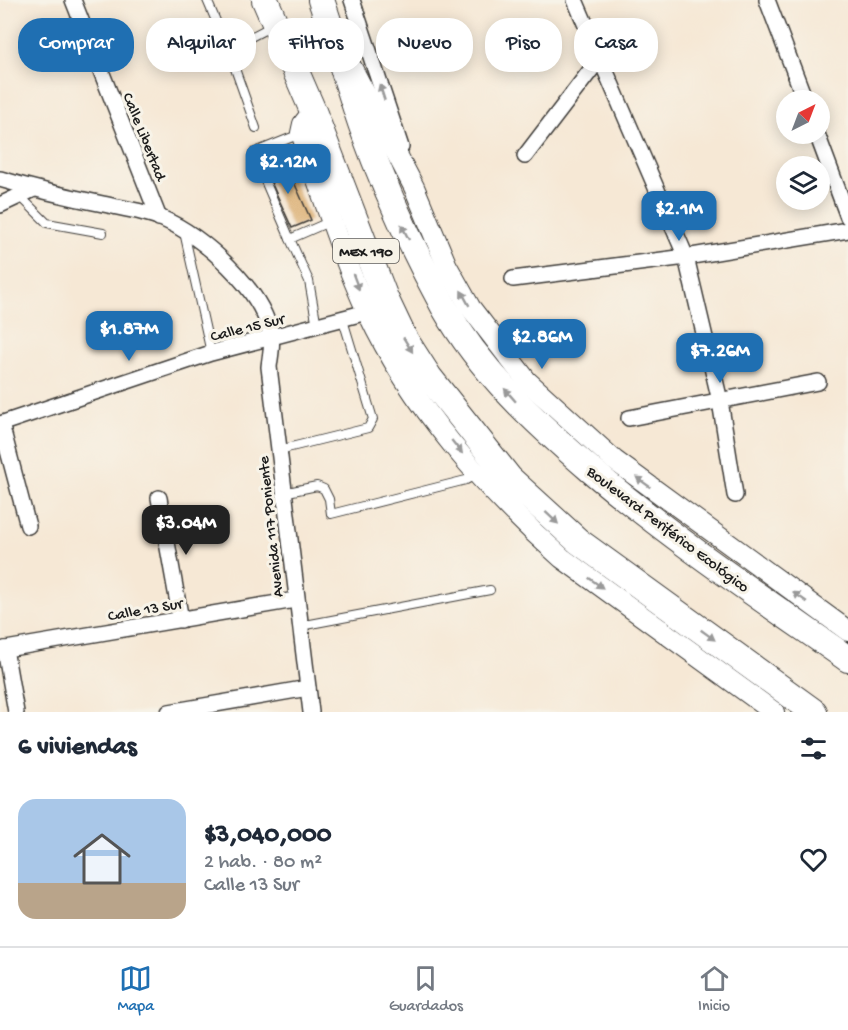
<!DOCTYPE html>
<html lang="es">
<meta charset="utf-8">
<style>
body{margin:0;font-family:"Gochi Hand",sans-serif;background:#f2f2f3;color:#1f2937;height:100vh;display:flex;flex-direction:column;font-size:22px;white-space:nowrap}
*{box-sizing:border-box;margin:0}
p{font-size:20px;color:#747a83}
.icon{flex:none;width:33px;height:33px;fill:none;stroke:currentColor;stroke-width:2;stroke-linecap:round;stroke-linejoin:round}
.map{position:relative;height:712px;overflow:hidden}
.sheet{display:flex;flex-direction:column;background:#fff;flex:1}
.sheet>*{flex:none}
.guide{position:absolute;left:18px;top:18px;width:813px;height:54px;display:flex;gap:12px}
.needle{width:39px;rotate:42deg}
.controls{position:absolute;left:776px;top:90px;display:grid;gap:12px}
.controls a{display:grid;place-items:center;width:54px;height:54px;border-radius:50%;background:#fff;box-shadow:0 3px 15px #0003;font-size:30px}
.price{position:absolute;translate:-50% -51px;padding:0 14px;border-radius:12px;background:#1f6fb2;color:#fff;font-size:20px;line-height:39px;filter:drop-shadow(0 2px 3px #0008)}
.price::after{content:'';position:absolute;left:50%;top:36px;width:18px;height:14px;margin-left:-9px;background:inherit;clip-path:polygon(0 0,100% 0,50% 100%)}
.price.active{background:#222;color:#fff}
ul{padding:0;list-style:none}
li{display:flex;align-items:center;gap:18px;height:150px;padding:0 18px}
li span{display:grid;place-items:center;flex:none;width:168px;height:120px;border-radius:18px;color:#555}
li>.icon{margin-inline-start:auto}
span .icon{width:72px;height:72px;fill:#fffc;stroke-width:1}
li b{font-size:26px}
h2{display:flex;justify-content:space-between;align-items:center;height:72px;padding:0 18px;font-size:26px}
.tag{padding:0 21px;border-radius:24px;background:#fff;box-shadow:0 3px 15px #0003;font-size:21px;line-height:54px}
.tag.active{background:#1f6fb2;color:#fff}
.tabs{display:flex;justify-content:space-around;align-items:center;height:84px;border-top:2px solid #e0e1e3;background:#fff;font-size:16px;color:#747a83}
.tabs a{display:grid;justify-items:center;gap:3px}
.tabs .active{color:#1f6fb2}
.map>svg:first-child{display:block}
.building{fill:#deb57e}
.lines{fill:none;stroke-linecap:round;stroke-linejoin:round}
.service-casing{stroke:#3d3b38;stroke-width:10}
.minor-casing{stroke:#3d3b38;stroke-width:18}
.tertiary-casing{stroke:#3d3b38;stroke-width:22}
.trunk-casing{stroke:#3d3b38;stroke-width:28}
.service{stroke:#fff;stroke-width:8}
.minor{stroke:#fff;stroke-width:15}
.tertiary{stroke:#fff;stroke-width:20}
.trunk{stroke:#fff;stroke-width:26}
.oneway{fill:#999}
.labels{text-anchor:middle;stroke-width:6;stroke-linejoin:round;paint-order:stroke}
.shield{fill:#f7f3e8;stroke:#5e5c59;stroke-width:1.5}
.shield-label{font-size:15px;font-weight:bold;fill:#1c1c1c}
.street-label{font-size:16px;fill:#1c1c1c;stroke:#f7f3e8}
</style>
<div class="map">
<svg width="848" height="712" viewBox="0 0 848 712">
<rect width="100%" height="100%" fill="#f7f3e8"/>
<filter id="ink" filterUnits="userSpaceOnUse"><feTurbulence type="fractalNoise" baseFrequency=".0167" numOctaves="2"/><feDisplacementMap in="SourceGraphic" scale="12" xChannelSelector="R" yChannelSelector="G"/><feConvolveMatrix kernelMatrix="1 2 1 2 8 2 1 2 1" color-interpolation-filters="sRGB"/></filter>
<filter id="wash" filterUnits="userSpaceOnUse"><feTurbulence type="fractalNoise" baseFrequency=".008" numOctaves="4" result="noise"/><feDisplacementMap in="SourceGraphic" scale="24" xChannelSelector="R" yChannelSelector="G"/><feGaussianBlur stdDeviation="1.35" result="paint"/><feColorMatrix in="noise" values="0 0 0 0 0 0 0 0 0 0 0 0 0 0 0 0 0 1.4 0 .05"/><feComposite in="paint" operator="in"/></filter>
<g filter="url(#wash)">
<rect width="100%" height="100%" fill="#f6e8d5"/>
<g id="blocks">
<!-- building -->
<polygon class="building" points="285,162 311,220 292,228 266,171"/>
</g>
</g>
<g filter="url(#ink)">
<use href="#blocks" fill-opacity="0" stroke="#3d3b38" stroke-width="1.5"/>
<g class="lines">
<defs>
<g id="service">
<polyline points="207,0 228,49 256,128"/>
<polyline points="228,49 272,26"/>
<polyline points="300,134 253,153 290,239 331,221"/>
<polyline points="20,196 47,223 103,233"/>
<polyline points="184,232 211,353"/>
<polyline points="290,239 309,281 317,326"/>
<polyline points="279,450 368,428 373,419 343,320"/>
<polyline points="283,493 317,486 324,489 329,499 331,514 466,480 477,474"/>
<polyline points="300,626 490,590"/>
</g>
<g id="minor">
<polyline points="73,0 159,218"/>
<polyline points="352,0 401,147"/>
<polyline points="575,0 686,257 720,401 735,495"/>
<polyline points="767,0 805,100"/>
<polyline points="817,134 848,217"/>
<polyline points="525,156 600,58"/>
<path d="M0,179C34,189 68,197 103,204C121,208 143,211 161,218C203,236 262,289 271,335C273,345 270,357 269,367L311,712"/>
<polyline points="0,205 34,189"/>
<polyline points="513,279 686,257 848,230"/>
<polyline points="629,418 818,382"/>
<polyline points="0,424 211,353 367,312"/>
<polyline points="1,424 28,526"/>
<polyline points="159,498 181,620"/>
<polyline points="5,649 16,712"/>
<polyline points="0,650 295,600"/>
<polyline points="169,712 308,688"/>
</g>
<g id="tertiary">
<polyline points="352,68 414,187 447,266 470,307 527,381 614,460 848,631"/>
<path d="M313,111L303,124L301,133C322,193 341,255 368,313C410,404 487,492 562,558L774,712"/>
</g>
<g id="trunk">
<polyline points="265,0 313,111 385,298 404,338 429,377 509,478 578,541 814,712"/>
<path d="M321,0C336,43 348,86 363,129C385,190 413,250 444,307C481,372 536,423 592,471C673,539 761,598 848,659"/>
</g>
</defs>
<!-- service casing -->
<use href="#service" class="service-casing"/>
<!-- minor casing -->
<use href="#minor" class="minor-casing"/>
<!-- tertiary casing -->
<use href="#tertiary" class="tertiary-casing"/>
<!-- trunk casing -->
<use href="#trunk" class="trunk-casing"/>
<!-- service -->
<use href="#service" class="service"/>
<!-- minor -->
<use href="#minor" class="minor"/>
<!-- tertiary -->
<use href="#tertiary" class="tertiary"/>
<!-- trunk -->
<use href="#trunk" class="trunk"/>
</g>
<!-- one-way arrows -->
<defs><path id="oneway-solid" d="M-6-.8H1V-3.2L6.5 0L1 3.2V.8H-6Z" transform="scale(1.5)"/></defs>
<g class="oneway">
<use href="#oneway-solid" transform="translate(382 92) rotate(-108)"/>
<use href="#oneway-solid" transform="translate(405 232) rotate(-117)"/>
<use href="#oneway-solid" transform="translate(356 282) rotate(69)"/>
<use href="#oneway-solid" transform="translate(465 298) rotate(-119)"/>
<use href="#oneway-solid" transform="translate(408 345) rotate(58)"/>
<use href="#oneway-solid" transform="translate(510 395) rotate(-131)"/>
<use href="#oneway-solid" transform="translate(457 447) rotate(51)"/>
<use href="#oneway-solid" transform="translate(643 482) rotate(-144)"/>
<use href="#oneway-solid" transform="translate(552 518) rotate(43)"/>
<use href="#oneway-solid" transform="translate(596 583) rotate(36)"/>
<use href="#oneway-solid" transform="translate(800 597) rotate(-145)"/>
<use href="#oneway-solid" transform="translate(708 635) rotate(36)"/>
</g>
</g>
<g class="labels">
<!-- shield labels -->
<rect class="shield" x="333" y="239" width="66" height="24" rx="4.5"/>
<g class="shield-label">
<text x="366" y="256">MEX 190</text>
</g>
<!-- street labels -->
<g class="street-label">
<text transform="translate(146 136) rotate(68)" y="6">Calle Libertad</text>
<text transform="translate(247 326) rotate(-14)" y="6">Calle 15 Sur</text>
<text transform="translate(269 527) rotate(-96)" y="6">Avenida 117 Poniente</text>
<text transform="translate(669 528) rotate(37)" y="6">Boulevard Periférico Ecológico</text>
<text transform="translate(145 608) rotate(-10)" y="6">Calle 13 Sur</text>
</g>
</g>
</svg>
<div class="controls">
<a><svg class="needle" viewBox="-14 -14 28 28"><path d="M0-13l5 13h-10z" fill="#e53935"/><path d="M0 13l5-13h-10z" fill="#747a83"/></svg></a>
<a><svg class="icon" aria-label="layers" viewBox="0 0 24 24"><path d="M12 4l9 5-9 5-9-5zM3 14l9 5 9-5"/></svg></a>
</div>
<b class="price" style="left:288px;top:195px">$2.12M</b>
<b class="price" style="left:679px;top:242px">$2.1M</b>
<b class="price" style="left:129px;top:362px">$1.87M</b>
<b class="price" style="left:542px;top:370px">$2.86M</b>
<b class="price" style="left:720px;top:384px">$7.26M</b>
<b class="price active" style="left:186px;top:556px">$3.04M</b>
<div class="guide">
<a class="tag active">Comprar</a>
<a class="tag">Alquilar</a>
<a class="tag">Filtros</a>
<a class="tag">Nuevo</a>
<a class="tag">Piso</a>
<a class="tag">Casa</a>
</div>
</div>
<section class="sheet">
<h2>6 viviendas<svg class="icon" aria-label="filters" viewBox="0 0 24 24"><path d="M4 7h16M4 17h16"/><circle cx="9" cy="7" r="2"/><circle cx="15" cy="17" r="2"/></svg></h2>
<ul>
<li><span style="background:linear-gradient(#a9c7e8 70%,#b9a48a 0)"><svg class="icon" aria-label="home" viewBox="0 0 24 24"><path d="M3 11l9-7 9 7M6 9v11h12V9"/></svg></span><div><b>$3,040,000</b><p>2 hab. · 80 m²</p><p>Calle 13 Sur</p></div><svg class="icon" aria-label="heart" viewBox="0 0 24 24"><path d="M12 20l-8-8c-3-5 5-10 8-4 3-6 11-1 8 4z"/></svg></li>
</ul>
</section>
<nav class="tabs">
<a class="active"><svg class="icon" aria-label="map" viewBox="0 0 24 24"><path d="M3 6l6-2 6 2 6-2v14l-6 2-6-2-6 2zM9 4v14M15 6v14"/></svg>Mapa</a>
<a><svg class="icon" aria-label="saved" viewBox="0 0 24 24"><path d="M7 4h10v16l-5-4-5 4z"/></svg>Guardados</a>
<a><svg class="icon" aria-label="home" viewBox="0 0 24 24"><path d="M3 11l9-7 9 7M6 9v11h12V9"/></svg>Inicio</a>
</nav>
